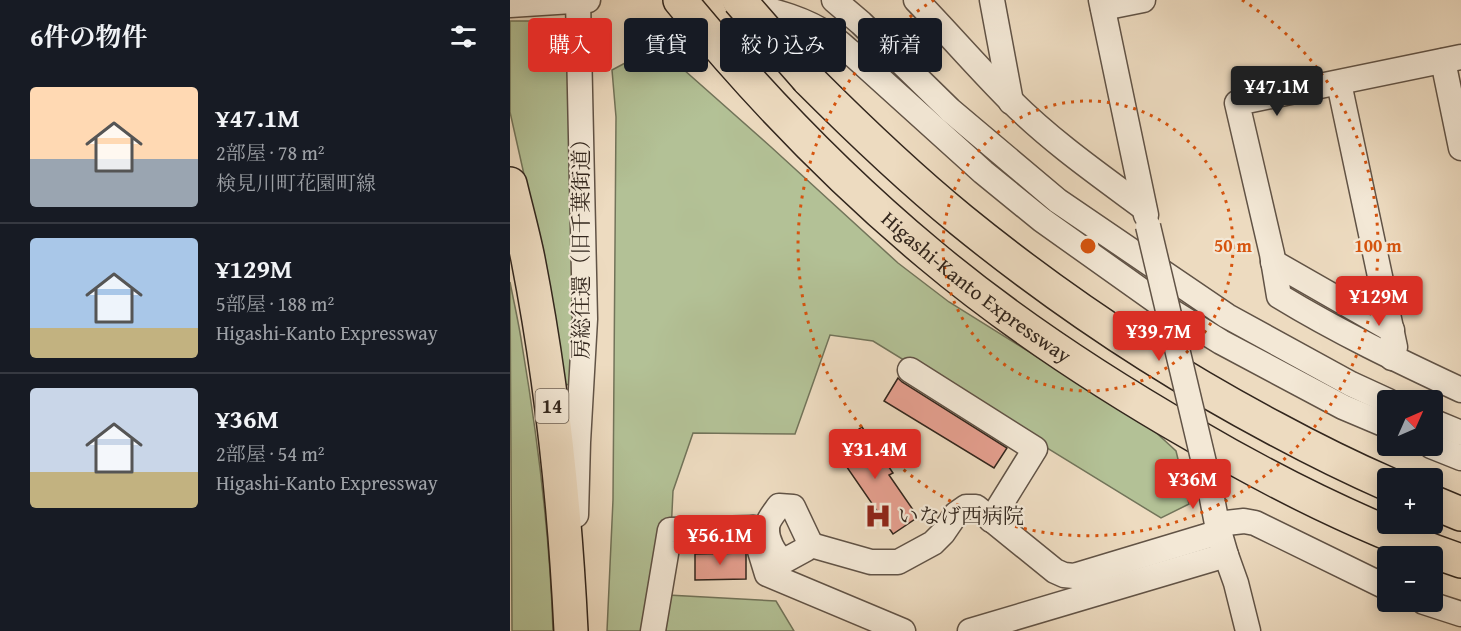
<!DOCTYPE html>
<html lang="ja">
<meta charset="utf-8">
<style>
body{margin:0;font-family:"Gentium Book Plus","Noto Serif JP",serif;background:#242831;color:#f1f3f6;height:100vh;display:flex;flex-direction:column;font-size:22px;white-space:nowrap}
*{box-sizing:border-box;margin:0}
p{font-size:20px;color:#9ea1a6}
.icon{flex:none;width:33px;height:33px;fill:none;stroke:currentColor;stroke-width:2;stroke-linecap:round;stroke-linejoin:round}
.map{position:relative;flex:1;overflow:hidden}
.side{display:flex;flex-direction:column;background:#171b24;width:510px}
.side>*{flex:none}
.banner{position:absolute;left:18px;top:18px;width:570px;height:54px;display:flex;gap:12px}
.needle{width:39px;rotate:45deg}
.tools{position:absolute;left:867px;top:390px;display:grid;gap:12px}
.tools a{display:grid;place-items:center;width:66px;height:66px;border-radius:6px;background:#171b24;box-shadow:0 3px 15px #0003;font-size:30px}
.price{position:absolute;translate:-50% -51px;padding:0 14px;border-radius:6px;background:#d93025;color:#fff;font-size:20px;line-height:39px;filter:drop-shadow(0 2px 3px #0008)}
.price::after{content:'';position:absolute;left:50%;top:36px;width:18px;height:14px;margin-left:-9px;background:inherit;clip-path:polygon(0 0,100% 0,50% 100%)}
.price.selected{background:#222;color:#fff}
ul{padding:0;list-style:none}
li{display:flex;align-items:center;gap:18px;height:150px;padding:0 30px}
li+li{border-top:2px solid #363941}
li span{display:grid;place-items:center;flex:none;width:168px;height:120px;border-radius:6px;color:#555}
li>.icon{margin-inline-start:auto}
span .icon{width:72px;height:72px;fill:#fffc;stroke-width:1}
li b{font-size:26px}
h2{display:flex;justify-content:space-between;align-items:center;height:72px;padding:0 30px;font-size:26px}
.chip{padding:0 21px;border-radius:6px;background:#171b24;box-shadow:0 3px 15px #0003;font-size:21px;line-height:54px}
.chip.selected{background:#d93025;color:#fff}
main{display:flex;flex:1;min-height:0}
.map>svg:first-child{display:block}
.green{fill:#b3c196;stroke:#72745a;stroke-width:1.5}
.building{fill:#e6a090;stroke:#32261d;stroke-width:1.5}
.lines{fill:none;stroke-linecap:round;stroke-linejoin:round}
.minor-casing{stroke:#615346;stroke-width:27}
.highway-casing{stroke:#32261d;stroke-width:36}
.minor{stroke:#f3e8d6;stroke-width:24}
.highway{stroke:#eddbc0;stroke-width:33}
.minor-bridge-casing{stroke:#615346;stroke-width:27;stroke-linecap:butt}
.highway-bridge-casing{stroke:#32261d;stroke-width:36;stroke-linecap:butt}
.minor-bridge{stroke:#f3e8d6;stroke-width:24}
.highway-bridge{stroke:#eddbc0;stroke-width:33}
.ring{fill:none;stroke:#d6540e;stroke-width:3;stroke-dasharray:3 6}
.labels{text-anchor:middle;stroke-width:4.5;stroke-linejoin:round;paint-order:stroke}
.shield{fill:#f3e8d6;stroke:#6c6054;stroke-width:1.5}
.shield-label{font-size:20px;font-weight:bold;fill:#32261d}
.street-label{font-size:21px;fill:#32261d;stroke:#f3e8d6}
.poi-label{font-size:21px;fill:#32261d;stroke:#f3e8d6;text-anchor:start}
.centre{fill:#d6540e;stroke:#f3e8d6;stroke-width:3}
.ring-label{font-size:18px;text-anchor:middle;font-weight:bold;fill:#d6540e;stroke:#f3e8d6;stroke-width:4.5;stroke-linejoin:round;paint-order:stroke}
</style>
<main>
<section class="side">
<h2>6件の物件<svg class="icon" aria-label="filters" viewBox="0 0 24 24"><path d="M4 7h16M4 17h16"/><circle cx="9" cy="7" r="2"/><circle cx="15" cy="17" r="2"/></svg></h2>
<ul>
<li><span style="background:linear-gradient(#ffd9b3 60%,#9aa5b1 0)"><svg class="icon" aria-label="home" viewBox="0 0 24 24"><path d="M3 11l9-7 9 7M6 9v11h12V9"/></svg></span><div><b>¥47.1M</b><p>2部屋 · 78 m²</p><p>検見川町花園町線</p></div></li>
<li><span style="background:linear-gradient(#a9c7e8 75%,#c2b280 0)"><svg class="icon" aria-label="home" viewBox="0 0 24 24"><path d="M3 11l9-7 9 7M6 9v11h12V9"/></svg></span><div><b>¥129M</b><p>5部屋 · 188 m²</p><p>Higashi-Kanto Expressway</p></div></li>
<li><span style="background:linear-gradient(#c9d6e8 70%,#c2b280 0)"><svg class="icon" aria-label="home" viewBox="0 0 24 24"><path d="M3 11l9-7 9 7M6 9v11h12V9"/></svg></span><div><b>¥36M</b><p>2部屋 · 54 m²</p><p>Higashi-Kanto Expressway</p></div></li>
</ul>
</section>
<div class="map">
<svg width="951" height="631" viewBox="0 0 951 631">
<rect width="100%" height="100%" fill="#eddbc0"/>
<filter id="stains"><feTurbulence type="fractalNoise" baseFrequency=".00333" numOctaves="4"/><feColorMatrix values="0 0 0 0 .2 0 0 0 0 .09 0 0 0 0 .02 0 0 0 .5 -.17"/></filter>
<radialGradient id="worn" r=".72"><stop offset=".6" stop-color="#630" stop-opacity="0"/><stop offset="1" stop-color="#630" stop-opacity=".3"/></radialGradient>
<!-- green -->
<g class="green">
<polygon points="0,21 58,21 64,355 59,385 51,383 28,237 0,112"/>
<polygon points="147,46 261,147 388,263 439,302 640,427 666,451 679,504 651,518 363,341 320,335 285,434 183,433 163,491 158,595 266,601 284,631 97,631 103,500 106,117 102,70"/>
<path d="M0,282C4,303 9,324 12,345C28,440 40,535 43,631H2Z"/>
</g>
<!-- building -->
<g class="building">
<polygon points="388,378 392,382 497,448 484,468 374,401"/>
<polygon points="352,427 383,473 379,475 408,517 383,534 323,447"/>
<polygon points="236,553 236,579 185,580 185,554"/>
</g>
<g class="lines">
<defs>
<g id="minor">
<polyline points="324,0 351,23 440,110 548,201 717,316 841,384 878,401"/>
<path d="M406,0C438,33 468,68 501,101C541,141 588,174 634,208"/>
<polyline points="482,0 501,102"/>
<polyline points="591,0 636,215"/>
<path d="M227,2C259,10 293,17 320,36C327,40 333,46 339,51L473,172L532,220L653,306L711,342L833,407L878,426"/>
<polyline points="0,5 78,0"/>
<polyline points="593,8 633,0"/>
<path d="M951,57L727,103L762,254L769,296C828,332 889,361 951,390"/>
<polyline points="933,61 951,148"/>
<polyline points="829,83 885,347 882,358"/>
<polyline points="763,262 882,330"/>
<polyline points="400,370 525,449 481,520"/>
<polyline points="922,421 951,433"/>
<polyline points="921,446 951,458"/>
<polyline points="700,488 707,524 716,555 726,583 738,631"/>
<path d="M269,506L283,507L301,545L296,549L274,561C264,555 256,539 257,527C258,519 265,512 269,506Z"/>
<polyline points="66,515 68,442 75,319 68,0"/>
<polyline points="707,524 734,521 745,523 878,588"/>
<polyline points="243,528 257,574 393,631"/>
<polyline points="301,545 361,562 388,562 423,543 433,533 446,514 456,507 466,507 545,571 554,575 564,576 710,532"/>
<polyline points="914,602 951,614"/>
<polyline points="143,631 160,530 243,528 257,529"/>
<polyline points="460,631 716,555"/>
</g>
<g id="highway">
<path id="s1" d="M170,0C245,92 328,178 419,254C500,322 590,381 682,434C767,484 857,529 951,561"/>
<path d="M298,79C347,128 397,176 451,220C548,299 653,369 764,428C801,448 839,467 878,484"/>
<path d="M0,184C6,209 13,234 18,259C42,382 55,506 61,631"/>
<polyline points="922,502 951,514"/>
</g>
</defs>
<!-- minor casing -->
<use href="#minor" class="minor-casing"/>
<!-- highway casing -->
<use href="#highway" class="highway-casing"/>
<!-- minor -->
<use href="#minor" class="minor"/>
<!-- highway -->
<use href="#highway" class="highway"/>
<defs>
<polyline id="minor-bridge" points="638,226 700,488"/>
<polyline id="highway-bridge" points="229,0 298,79"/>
</defs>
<!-- minor-bridge casing -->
<use href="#minor-bridge" class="minor-bridge-casing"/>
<!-- highway-bridge casing -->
<use href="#highway-bridge" class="highway-bridge-casing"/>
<!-- minor-bridge -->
<use href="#minor-bridge" class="minor-bridge"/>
<!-- highway-bridge -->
<use href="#highway-bridge" class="highway-bridge"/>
</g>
<!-- distance rings -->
<g class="ring">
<circle cx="578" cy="246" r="145"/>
<path d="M732 0A290 290 0 1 1 424 0"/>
</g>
<!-- icons -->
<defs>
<symbol id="hospital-bare" viewBox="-9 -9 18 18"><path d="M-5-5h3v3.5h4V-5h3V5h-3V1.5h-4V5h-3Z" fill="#8f2418" stroke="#f3e8d6" stroke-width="2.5" paint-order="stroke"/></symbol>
</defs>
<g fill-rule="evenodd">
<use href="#hospital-bare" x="349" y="497" width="38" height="38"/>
</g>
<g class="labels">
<!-- shield labels -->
<rect class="shield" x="25.5" y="389" width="33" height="34" rx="4.5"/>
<g class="shield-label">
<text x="42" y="413">14</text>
</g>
<!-- street labels -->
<g class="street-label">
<text transform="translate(71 244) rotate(-90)" y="7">房総往還（旧千葉街道）</text>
<text dy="7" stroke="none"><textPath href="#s1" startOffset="414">Higashi-Kanto Expressway</textPath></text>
</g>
<!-- poi labels -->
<g class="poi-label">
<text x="388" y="523">いなげ西病院</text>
</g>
</g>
<circle cx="578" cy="246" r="9" class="centre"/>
<g class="ring-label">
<text x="723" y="252">50 m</text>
<text x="868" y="252">100 m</text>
</g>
<rect width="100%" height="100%" filter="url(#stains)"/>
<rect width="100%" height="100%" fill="url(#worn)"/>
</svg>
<div class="tools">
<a><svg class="needle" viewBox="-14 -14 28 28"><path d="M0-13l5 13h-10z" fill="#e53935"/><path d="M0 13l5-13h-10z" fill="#9ea1a6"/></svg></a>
<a>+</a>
<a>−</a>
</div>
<b class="price selected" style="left:767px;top:117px">¥47.1M</b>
<b class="price" style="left:869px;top:327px">¥129M</b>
<b class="price" style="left:649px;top:362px">¥39.7M</b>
<b class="price" style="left:365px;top:480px">¥31.4M</b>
<b class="price" style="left:683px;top:510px">¥36M</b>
<b class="price" style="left:210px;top:566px">¥56.1M</b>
<div class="banner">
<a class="chip selected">購入</a>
<a class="chip">賃貸</a>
<a class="chip">絞り込み</a>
<a class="chip">新着</a>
</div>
</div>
</main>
